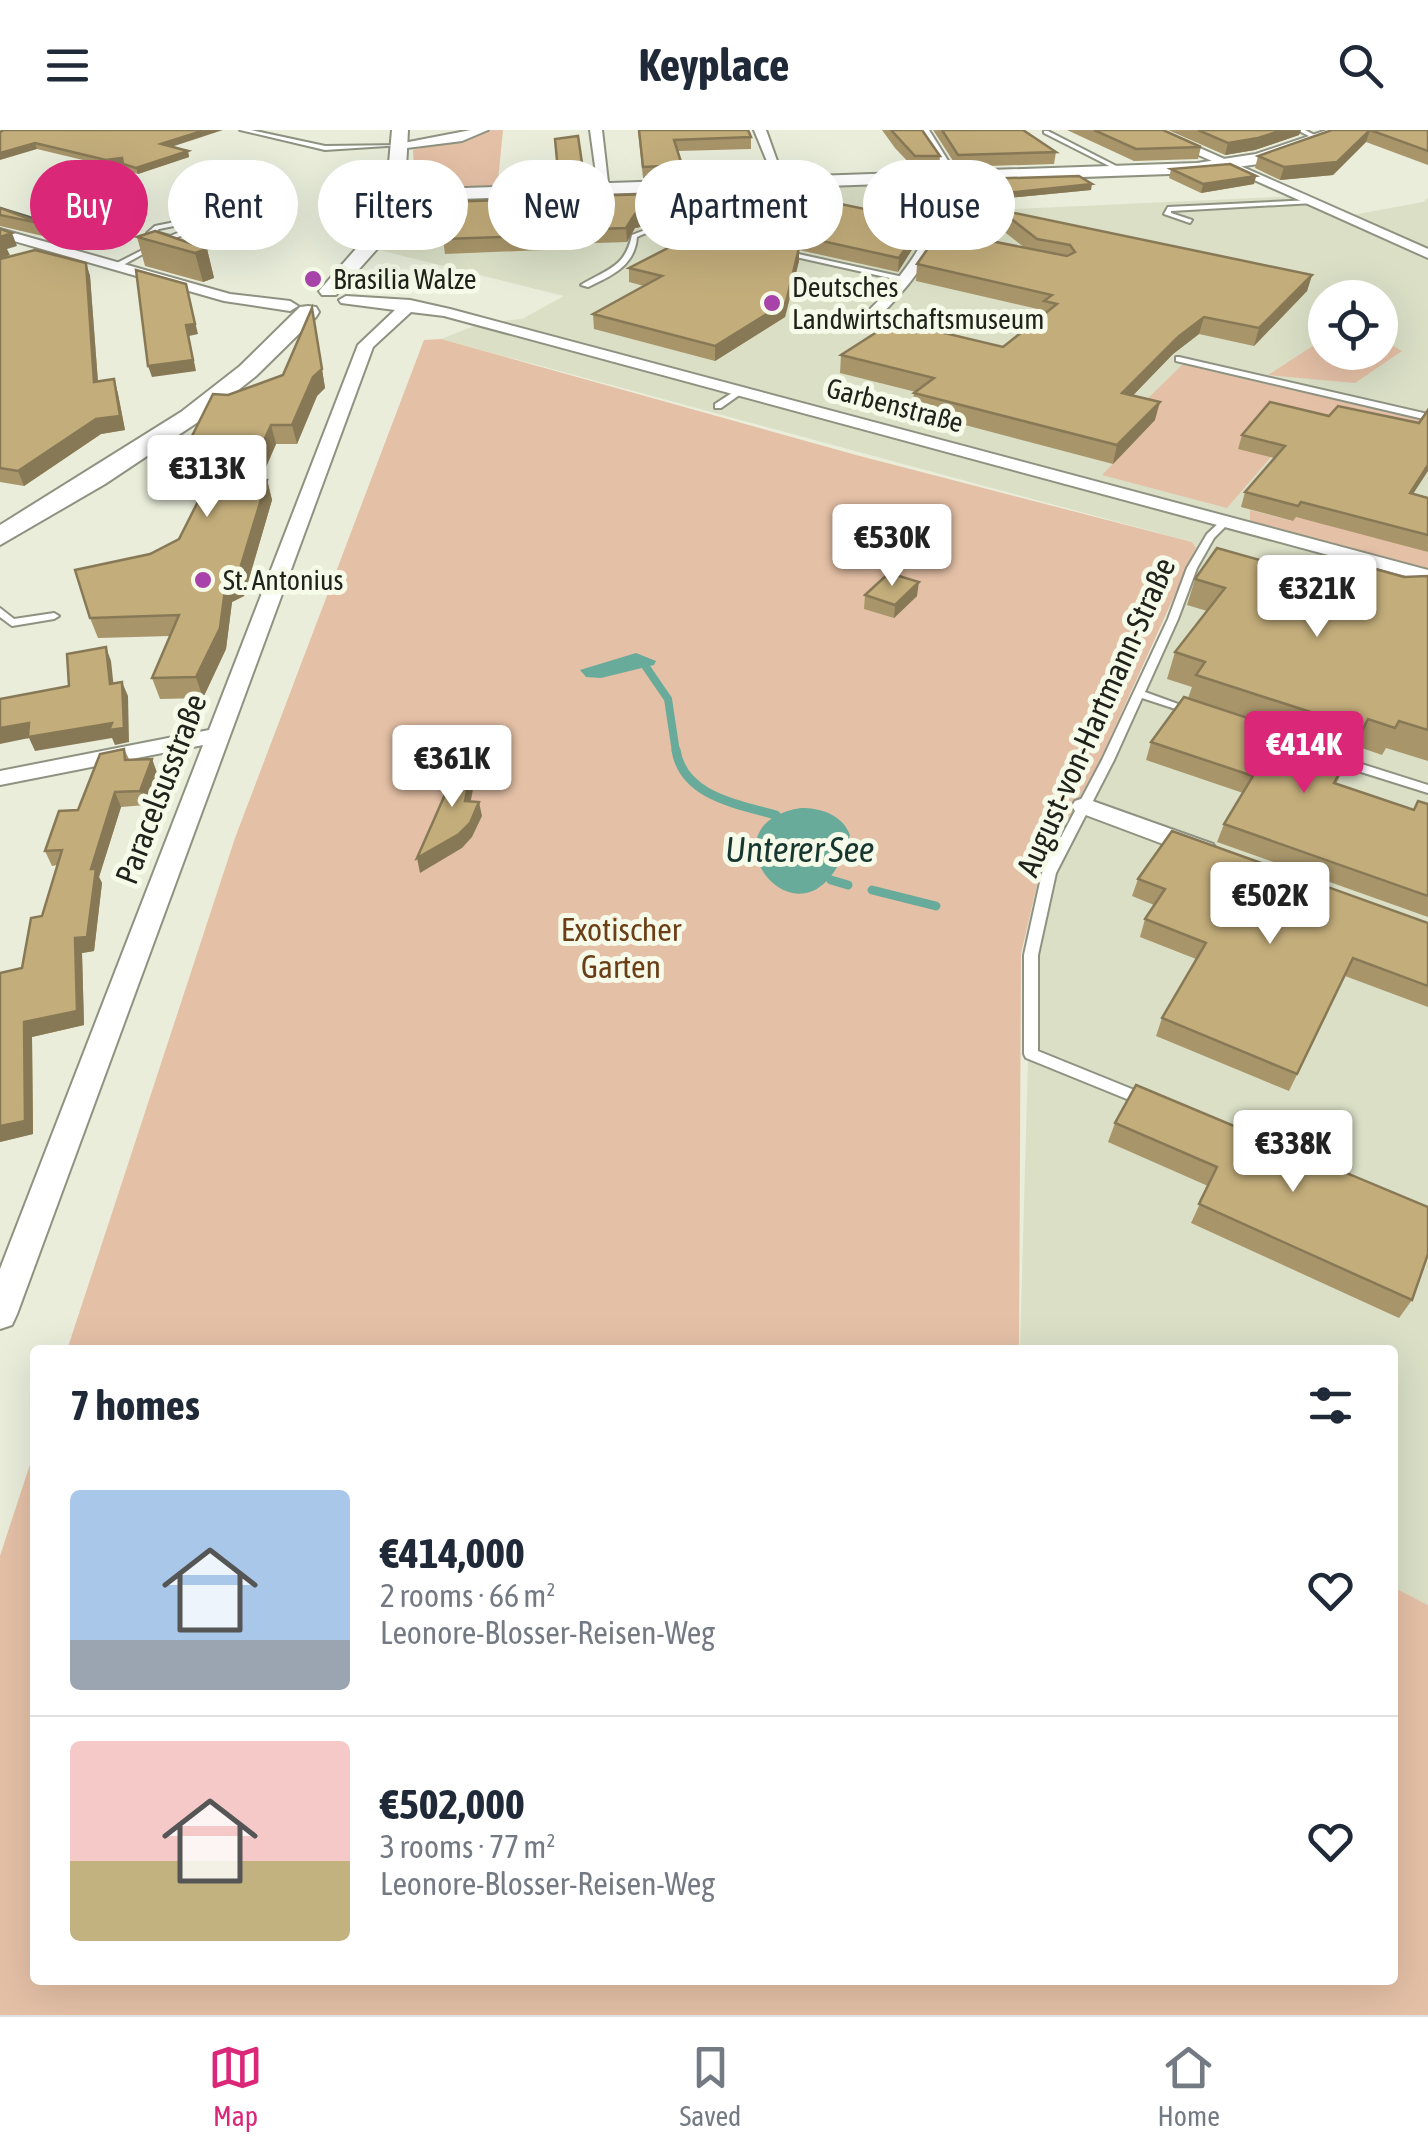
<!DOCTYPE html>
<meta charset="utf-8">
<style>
body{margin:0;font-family:"Asap Condensed",sans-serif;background:#f2f2f3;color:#1f2937;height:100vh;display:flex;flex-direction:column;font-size:38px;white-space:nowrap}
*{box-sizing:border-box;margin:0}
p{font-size:32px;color:#747a83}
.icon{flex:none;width:55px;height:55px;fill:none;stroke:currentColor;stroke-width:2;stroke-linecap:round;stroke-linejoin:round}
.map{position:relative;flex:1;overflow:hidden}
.sheet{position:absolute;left:30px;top:1215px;width:1368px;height:640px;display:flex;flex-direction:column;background:#fff;border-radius:10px;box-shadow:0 10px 40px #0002}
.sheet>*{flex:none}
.hud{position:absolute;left:30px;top:30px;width:1370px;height:90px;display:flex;gap:20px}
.buttons{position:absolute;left:1308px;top:150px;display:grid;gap:20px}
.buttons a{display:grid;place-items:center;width:90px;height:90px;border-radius:50%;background:#fff;box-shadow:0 10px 40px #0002;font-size:50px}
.price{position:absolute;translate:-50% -85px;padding:0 22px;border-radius:10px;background:#fff;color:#222;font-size:32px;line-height:65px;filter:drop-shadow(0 2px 5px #0008)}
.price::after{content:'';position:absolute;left:50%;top:60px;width:30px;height:22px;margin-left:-15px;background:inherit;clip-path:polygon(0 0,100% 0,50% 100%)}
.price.active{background:#db2777;color:#fff}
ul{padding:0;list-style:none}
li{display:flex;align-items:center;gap:30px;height:250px;padding:0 40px}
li+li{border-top:2px solid #e0e1e3}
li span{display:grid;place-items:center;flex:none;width:280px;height:200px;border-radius:10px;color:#555}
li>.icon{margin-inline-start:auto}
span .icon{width:120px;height:120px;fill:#fffc;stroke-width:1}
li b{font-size:42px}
h2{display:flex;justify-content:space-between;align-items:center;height:120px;padding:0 40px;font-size:42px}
.pill{padding:0 35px;border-radius:45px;background:#fff;box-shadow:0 10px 40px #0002;font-size:35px;line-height:90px}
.pill.active{background:#db2777;color:#fff}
header{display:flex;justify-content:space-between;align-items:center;height:130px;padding:0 40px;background:#fff;font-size:45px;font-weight:700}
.tabs{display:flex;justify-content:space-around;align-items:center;height:140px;border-top:2px solid #e0e1e3;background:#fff;font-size:28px;color:#747a83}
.tabs a{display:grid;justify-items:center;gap:5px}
.tabs .active{color:#db2777}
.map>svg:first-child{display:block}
.built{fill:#dadfc6;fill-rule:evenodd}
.green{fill:#e4c0a6}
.water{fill:#69ab9b}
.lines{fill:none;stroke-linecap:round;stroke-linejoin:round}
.stream-far1{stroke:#69ab9b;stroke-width:8}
.stream{stroke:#69ab9b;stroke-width:9}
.lane-casing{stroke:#8e9281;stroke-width:4}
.street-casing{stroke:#8e9281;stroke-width:4}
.secondary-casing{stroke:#8e9281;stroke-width:4}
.lane{fill:#fff;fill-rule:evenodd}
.street{fill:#fff;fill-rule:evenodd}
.secondary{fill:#fff;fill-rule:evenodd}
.tram{stroke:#5f6257;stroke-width:2.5}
.wall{fill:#a8956a}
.shaded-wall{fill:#887956}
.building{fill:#c3ad7b;stroke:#887956;stroke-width:2.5}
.poi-dot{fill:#a844a9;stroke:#f6fae8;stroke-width:4}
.labels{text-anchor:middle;stroke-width:10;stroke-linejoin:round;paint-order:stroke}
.far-poi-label{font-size:28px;fill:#20221b;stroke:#f6fae8;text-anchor:start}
.far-street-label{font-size:28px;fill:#20221b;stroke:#f6fae8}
.street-label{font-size:32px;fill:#20221b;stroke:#f6fae8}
.park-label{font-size:32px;fill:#6b3e18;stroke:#f6fae8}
.water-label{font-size:35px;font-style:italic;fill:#163730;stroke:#f6fae8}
</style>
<header><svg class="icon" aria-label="menu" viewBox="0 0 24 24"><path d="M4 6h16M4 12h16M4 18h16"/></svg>Keyplace<svg class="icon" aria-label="search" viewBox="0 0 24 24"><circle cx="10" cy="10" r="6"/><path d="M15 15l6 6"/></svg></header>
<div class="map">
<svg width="1428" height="1885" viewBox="0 0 1428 1885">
<rect width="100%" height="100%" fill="#e9edda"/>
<!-- built -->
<path class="built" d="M934,50L948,82L1298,66L1352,85L1423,72L1428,68V1475L1393,1457L1392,1220H1020L1031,825L1049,743L1108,630L1192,437L1196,419L1192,412L441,209L482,193L522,189L564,166L375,119L412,66ZM1325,168H1380V222H1325Z"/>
<!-- green -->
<g class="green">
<polygon points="491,0 503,0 497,60 415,61 413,20"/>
<polygon points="1325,208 1325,222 1380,222 1380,208 1402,221 1355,253 1268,245"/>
<polygon points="441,209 856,325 1192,412 1196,418 1101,628 1040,742 1021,824 1019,1220 67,1220 235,708 424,210"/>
<polygon points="1184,233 1428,289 1428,310 1302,291 1227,378 1102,345 1154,291 1132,284"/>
<polygon points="1308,371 1428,422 1428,439 1250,392 1250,380 1292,391"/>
<polygon points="35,1319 35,1850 1392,1850 1393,1457 1428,1475 1428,1885 0,1885 0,1426"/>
</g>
<!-- water -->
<g class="water">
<polygon points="636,523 656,531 654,535 601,548 586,547 580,540"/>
<path d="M801,678C822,678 842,685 850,705C811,844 691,695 801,678Z"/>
</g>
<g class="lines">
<!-- stream-far1 -->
<polyline class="stream-far1" points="646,537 668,569 676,622"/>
<!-- stream -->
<g class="stream">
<path d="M676,620C683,666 737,674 776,685"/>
<polyline points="831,750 848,755"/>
<polyline points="872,760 936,776"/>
</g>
<defs>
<g id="lane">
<polygon points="240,0 251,0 325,16 402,15 325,20"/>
<polygon points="1297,0 1305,0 1322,9 1317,10"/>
<polygon points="1044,1 1048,1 1128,42 1123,43 1044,3"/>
<polygon points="1312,70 1314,73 1171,81 1171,83 1192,90 1190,93 1164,84 1168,77"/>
<path d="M180,91L197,99L171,110L147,103L155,96ZM179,95L188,99L170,106L155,102L159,99Z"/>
<path d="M674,96L717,107L714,109C688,103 663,94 637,107C635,136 611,146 588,157L581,155C607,139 625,138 632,105L653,97Z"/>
<polygon points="156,113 161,114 116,139 109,137"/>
<polygon points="780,120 903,147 907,149 903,151 778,123"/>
<polygon points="1179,227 1428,284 1428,290 1176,231 1176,227"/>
<polygon points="738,259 745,261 721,278 715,278 715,274"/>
<polygon points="1223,389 1231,391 1214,408 1197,438 1178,489 1145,562 1200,582 1194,585 1142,568 1114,630 1056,743 1038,825 1038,921 1154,968 1157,972 1154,976 1149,978 1026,928 1024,924 1024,825 1042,743 1102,630 1168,489 1187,438 1207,404"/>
<polygon points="0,478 14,489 54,483 59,486 54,489 12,496 0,487"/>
<polygon points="1330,624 1428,655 1428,663 1326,631 1326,625"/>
</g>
<g id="street">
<polygon points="471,0 488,0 462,11 399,19 393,15"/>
<polygon points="590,0 602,0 609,61 598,58"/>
<polygon points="754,0 766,0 786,56 776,53"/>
<polygon points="917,0 929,0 960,50 952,50"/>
<polygon points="1143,0 1159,0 1428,119 1428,128"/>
<path d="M917,45L927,48C932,59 942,73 944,84C948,111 896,172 876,189H866V183C885,166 935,109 930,82C927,69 917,58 917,45Z"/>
<polygon points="0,99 230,164 290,171 298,176 290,181 224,171 0,107"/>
<polygon points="346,166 410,170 450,179 1428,440 1428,452 444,186 411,182 373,217 17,1184 12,1195 0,1199 0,1139 203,615 0,655 0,641 209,600 358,215 395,180 341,173 339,170"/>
<polygon points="1084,668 1213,714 1217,720 1204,728 1195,726 1075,681 1072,676 1075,671"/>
</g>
<g id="secondary">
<polygon points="392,0 408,0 405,60 1197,33 1256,24 1327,0 1351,0 1265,33 1197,43 402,71 377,119 336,165 322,165 319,161 361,113 386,66"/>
<polygon points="308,176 316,177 319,182 316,187 256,246 198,292 105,354 0,415 0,395 181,282 240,236 300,177"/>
</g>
</defs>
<!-- lane casing -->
<use href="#lane" class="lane-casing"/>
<!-- street casing -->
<use href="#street" class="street-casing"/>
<!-- secondary casing -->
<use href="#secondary" class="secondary-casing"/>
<!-- lane -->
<use href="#lane" class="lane"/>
<!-- street -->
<use href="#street" class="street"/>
<!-- secondary -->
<use href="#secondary" class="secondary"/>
<!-- tram -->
<polyline class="tram" points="0,78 117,114"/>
</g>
<!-- wall -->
<g class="wall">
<polygon points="638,0 748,0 751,7 751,19 678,21 682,35 682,47 643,48"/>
<polygon points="882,0 922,0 940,26 939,38 914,38 895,18"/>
<polygon points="933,0 1023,0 1056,22 1054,34 957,37"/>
<polygon points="1067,0 1163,0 1201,17 1198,29 1134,31"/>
<polygon points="1168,0 1301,0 1299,5 1255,20 1225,25"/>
<polygon points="1332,0 1428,0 1428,35 1366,12 1333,45 1280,50 1255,38 1258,26"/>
<polygon points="0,2 171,17 188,21 189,27 138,44 125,40 123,34 108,36 37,19"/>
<polygon points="555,9 583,40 584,50 559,51"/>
<polygon points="1171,39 1256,46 1254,54 1201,63 1169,48"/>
<polygon points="947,50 1091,60 967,72 946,56"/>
<polygon points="647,53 659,62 693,73 921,105 898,142 799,120 799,131 785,187 715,231 594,199 593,184 644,156 629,152 629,138 705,99 672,91 635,98 627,112 568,114 568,119 445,124 443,109 561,68 648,64"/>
<polygon points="0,78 43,94 47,107 0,96"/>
<polygon points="1000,80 1312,145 1307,161 1254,216 1199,204 1173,224 1133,265 1155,290 1113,334 912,281 914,263 916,262 840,243 841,225 1003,217 1041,187 1042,180 916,151 917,134 1025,118 997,96"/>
<polygon points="137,107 207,119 214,148 203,152 145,136"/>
<polygon points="0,129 86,133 90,146 98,251 114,249 118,264 125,300 101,304 24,356 0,352"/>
<polygon points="315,195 325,258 317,266 297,314 276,314 260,350 267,350 272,370 244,466 232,472 226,519 203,568 160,569 152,548 170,506 98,508 90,488 150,424 179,409 206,356 183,356 177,336 228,265 283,245"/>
<polygon points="1270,272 1413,364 1428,368 1428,422 1296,387 1293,391 1241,377 1245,362 1274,328 1238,319 1242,305"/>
<polygon points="1428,446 1428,631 1386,618 1382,625 1356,616 1351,626 1350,625 1336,654 1414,680 1428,674 1428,787 1217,712 1224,694 1243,663 1146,630 1151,612 1188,568 1192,557 1167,549 1175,522 1207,481 1187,475 1195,449 1359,458 1404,447"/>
<polygon points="865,465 917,466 894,488 864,479"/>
<polygon points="124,619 129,629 152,629 157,643 146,675 121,677 99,747 102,753 94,821 82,823 84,895 32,907 33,1004 0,1012 0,843 22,838 42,786 57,735 52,736 45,721"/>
<polygon points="1138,749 1428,793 1428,877 1345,846 1289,961 1156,906 1162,888 1196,829 1140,807 1145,789 1154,775 1132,766"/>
<polygon points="1136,955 1412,1170 1399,1188 1191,1093 1208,1056 1108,1012 1115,993"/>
</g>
<!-- shaded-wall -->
<g class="shaded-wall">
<polygon points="205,0 223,0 162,20 161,14"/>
<polygon points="1283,0 1301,0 1299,5 1255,20 1225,25 1228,13"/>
<polygon points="1370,0 1366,12 1333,45 1280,50 1284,37"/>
<polygon points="35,13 37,19 0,30 0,23"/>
<polygon points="188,21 189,27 138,44 136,38"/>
<polygon points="122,28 124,34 108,36 106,30"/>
<polygon points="1256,46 1254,54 1201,63 1203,54"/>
<polygon points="1092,54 1091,60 967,72 968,67"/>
<polygon points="672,78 672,91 635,98 627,112 626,98 635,84"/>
<polygon points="923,91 921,105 898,142 899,128"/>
<polygon points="12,103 17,116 7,119 10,125 0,129 0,107"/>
<polygon points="799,118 799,131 785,187 715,231 715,216"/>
<polygon points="207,119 214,148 203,152 195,123"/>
<polygon points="86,133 90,146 99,267 94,252"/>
<polygon points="1312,145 1307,161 1254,216 1259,198"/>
<polygon points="186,154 198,204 189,206 196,241 152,247 148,236 186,195"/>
<polygon points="312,178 325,258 317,266 297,314 292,295"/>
<polygon points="1204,187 1199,204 1173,224 1118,281 1122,263 1178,207"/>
<polygon points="114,249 118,264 125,300 101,304 24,356 18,341"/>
<polygon points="1160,272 1155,290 1113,334 1117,315"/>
<polygon points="271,295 276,314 252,370 246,351"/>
<polygon points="1428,335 1428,341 1404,378 1410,363"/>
<polygon points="267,350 272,370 244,466 232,472 226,519 203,568 196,547 226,452"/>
<polygon points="919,452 917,466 894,488 895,475"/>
<polygon points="106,517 111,531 115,568 110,554"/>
<polygon points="122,552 128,566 129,612 115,615 112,608 35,621 29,608 0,614 0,598 29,593"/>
<polygon points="152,629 157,643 146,675 140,661"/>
<polygon points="473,630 476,644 468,685 465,671"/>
<polygon points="115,662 121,677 99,747 102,753 94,821 82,823 84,895 32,907 33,1004 0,1012 0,996 24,892 75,808 91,739"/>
<polygon points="479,672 482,686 472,707 462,718 420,743 417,728"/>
</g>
<!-- building -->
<g class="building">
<polygon points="4,0 205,0 161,14 188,21 136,38 123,34 122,28 106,30 35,13 0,23 0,2"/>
<polygon points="639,0 748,0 751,7 674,10 682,35 643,37"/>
<polygon points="891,0 922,0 940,26 915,26"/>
<polygon points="942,0 1023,0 1056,22 958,25"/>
<polygon points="1094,0 1163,0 1201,17 1136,19"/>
<polygon points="1198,0 1283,0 1258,8 1228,13"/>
<polygon points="1332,0 1370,0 1337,32 1284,37 1258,26"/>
<polygon points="1370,0 1428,0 1428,21"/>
<polygon points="578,6 583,40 558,41 555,9"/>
<polygon points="1230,34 1256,46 1203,54 1171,39"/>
<polygon points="1079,46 1092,54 968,67 947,50"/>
<polygon points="687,51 693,73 734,52 923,91 899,128 672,78 635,84 626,98 567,100 567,105 443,109 446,72 561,68 560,56 586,55 587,66 650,64 647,53 659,62 663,52"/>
<polygon points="0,78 43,94 0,85"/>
<polygon points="1000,80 1312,145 1259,198 1204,187 1178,207 1122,263 1160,272 1117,315 914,263 934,248 841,225 894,191 1003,217 1057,174 1044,171 1052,165 917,134 940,101 1067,126 1075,122 1070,115 1037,109"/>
<polygon points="0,99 12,103 0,107"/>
<polygon points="705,99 799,118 786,172 715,216 593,184 662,146 629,138"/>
<polygon points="155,101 207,119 195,123 137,107"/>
<polygon points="35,120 86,133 94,252 114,249 120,286 96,289 18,341 0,338 0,129"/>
<polygon points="136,140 186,154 195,194 186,195 193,230 148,236"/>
<polygon points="312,178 322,239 313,247 292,295 271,295 246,351 267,350 238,445 226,452 220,498 196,547 152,548 179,485 90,488 75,440 150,424 179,409 216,336 177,336 213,264 228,265 283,245"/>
<polygon points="1270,272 1329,286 1338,276 1419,293 1428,280 1428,335 1410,363 1428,368 1428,405 1301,372 1298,376 1245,362 1285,316 1242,305"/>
<polygon points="1217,418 1359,458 1372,438 1404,447 1428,446 1428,600 1399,591 1395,598 1368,589 1363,599 1196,545 1205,532 1175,522 1225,458 1195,449"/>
<polygon points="889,443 919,452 895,475 865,465"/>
<polygon points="106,517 110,554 122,552 124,598 109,600 112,593 28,607 29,593 0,598 0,569 69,556 67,524"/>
<polygon points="1184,567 1351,622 1334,653 1414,680 1418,671 1428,674 1428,766 1224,694 1253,646 1151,612"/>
<polygon points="124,619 125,630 152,629 140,661 115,662 91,739 96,739 87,807 75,808 77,881 24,892 25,991 0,996 0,843 22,838 31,788 42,786 62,720 45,721 59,681 78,680 100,624"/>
<polygon points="462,626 473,630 465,671 479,672 470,693 459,704 417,728"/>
<polygon points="1172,701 1428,793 1428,856 1353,828 1297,944 1162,888 1206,813 1145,789 1165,759 1138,749"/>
<polygon points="1136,955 1428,1077 1428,1124 1412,1170 1199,1074 1217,1037 1115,993"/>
</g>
<!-- markers -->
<g class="poi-dot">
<circle cx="313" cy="149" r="10"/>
<circle cx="772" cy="173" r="10"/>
<circle cx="203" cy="450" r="10"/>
</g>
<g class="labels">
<!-- far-poi labels -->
<g class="far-poi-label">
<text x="333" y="159">Brasilia Walze</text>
<text x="792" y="167">Deutsches<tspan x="792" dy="32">Landwirtschaftsmuseum</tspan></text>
<text x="223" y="460">St. Antonius</text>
</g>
<!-- far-street labels -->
<g class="far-street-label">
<text transform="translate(895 275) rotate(15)" y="10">Garbenstraße</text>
</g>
<!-- street labels -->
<g class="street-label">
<text transform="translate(1096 587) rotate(-66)" y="11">August-von-Hartmann-Straße</text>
<text transform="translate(161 659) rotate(-69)" y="11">Paracelsusstraße</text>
</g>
<!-- park labels -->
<g class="park-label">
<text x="621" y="811">Exotischer<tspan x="621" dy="37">Garten</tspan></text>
</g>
<!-- water labels -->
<g class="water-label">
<text x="800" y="732">Unterer See</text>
</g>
</g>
</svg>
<div class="buttons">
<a><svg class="icon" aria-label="locate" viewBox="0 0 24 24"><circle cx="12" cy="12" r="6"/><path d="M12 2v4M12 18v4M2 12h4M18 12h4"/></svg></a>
</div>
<b class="price" style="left:207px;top:390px">€313K</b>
<b class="price" style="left:892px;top:459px">€530K</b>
<b class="price" style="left:1317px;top:510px">€321K</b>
<b class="price active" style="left:1304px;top:666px">€414K</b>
<b class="price" style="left:452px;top:680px">€361K</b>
<b class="price" style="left:1270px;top:817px">€502K</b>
<b class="price" style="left:1293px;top:1065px">€338K</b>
<div class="hud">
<a class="pill active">Buy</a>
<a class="pill">Rent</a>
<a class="pill">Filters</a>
<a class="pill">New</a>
<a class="pill">Apartment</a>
<a class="pill">House</a>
</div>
<section class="sheet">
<h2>7 homes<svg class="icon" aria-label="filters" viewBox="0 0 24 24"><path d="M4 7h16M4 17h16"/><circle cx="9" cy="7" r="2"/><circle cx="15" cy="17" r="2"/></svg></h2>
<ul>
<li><span style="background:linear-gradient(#a9c7e8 75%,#9aa5b1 0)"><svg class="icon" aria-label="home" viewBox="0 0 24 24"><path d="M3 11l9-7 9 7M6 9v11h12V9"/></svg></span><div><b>€414,000</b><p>2 rooms · 66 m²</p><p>Leonore-Blosser-Reisen-Weg</p></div><svg class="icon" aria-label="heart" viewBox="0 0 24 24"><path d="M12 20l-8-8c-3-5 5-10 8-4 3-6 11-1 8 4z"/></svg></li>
<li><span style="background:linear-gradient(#f6c9c9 60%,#c2b280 0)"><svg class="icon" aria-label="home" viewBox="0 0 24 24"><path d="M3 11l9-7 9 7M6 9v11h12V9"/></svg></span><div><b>€502,000</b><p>3 rooms · 77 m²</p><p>Leonore-Blosser-Reisen-Weg</p></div><svg class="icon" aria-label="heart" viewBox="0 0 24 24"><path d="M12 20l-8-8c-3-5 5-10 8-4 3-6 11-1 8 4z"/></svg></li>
</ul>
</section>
</div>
<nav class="tabs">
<a class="active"><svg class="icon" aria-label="map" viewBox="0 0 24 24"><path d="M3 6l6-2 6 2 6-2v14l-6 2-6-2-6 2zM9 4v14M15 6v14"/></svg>Map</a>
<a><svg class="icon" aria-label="saved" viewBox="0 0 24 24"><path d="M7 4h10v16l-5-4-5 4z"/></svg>Saved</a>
<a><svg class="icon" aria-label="home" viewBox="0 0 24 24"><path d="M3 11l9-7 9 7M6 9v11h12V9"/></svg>Home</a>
</nav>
